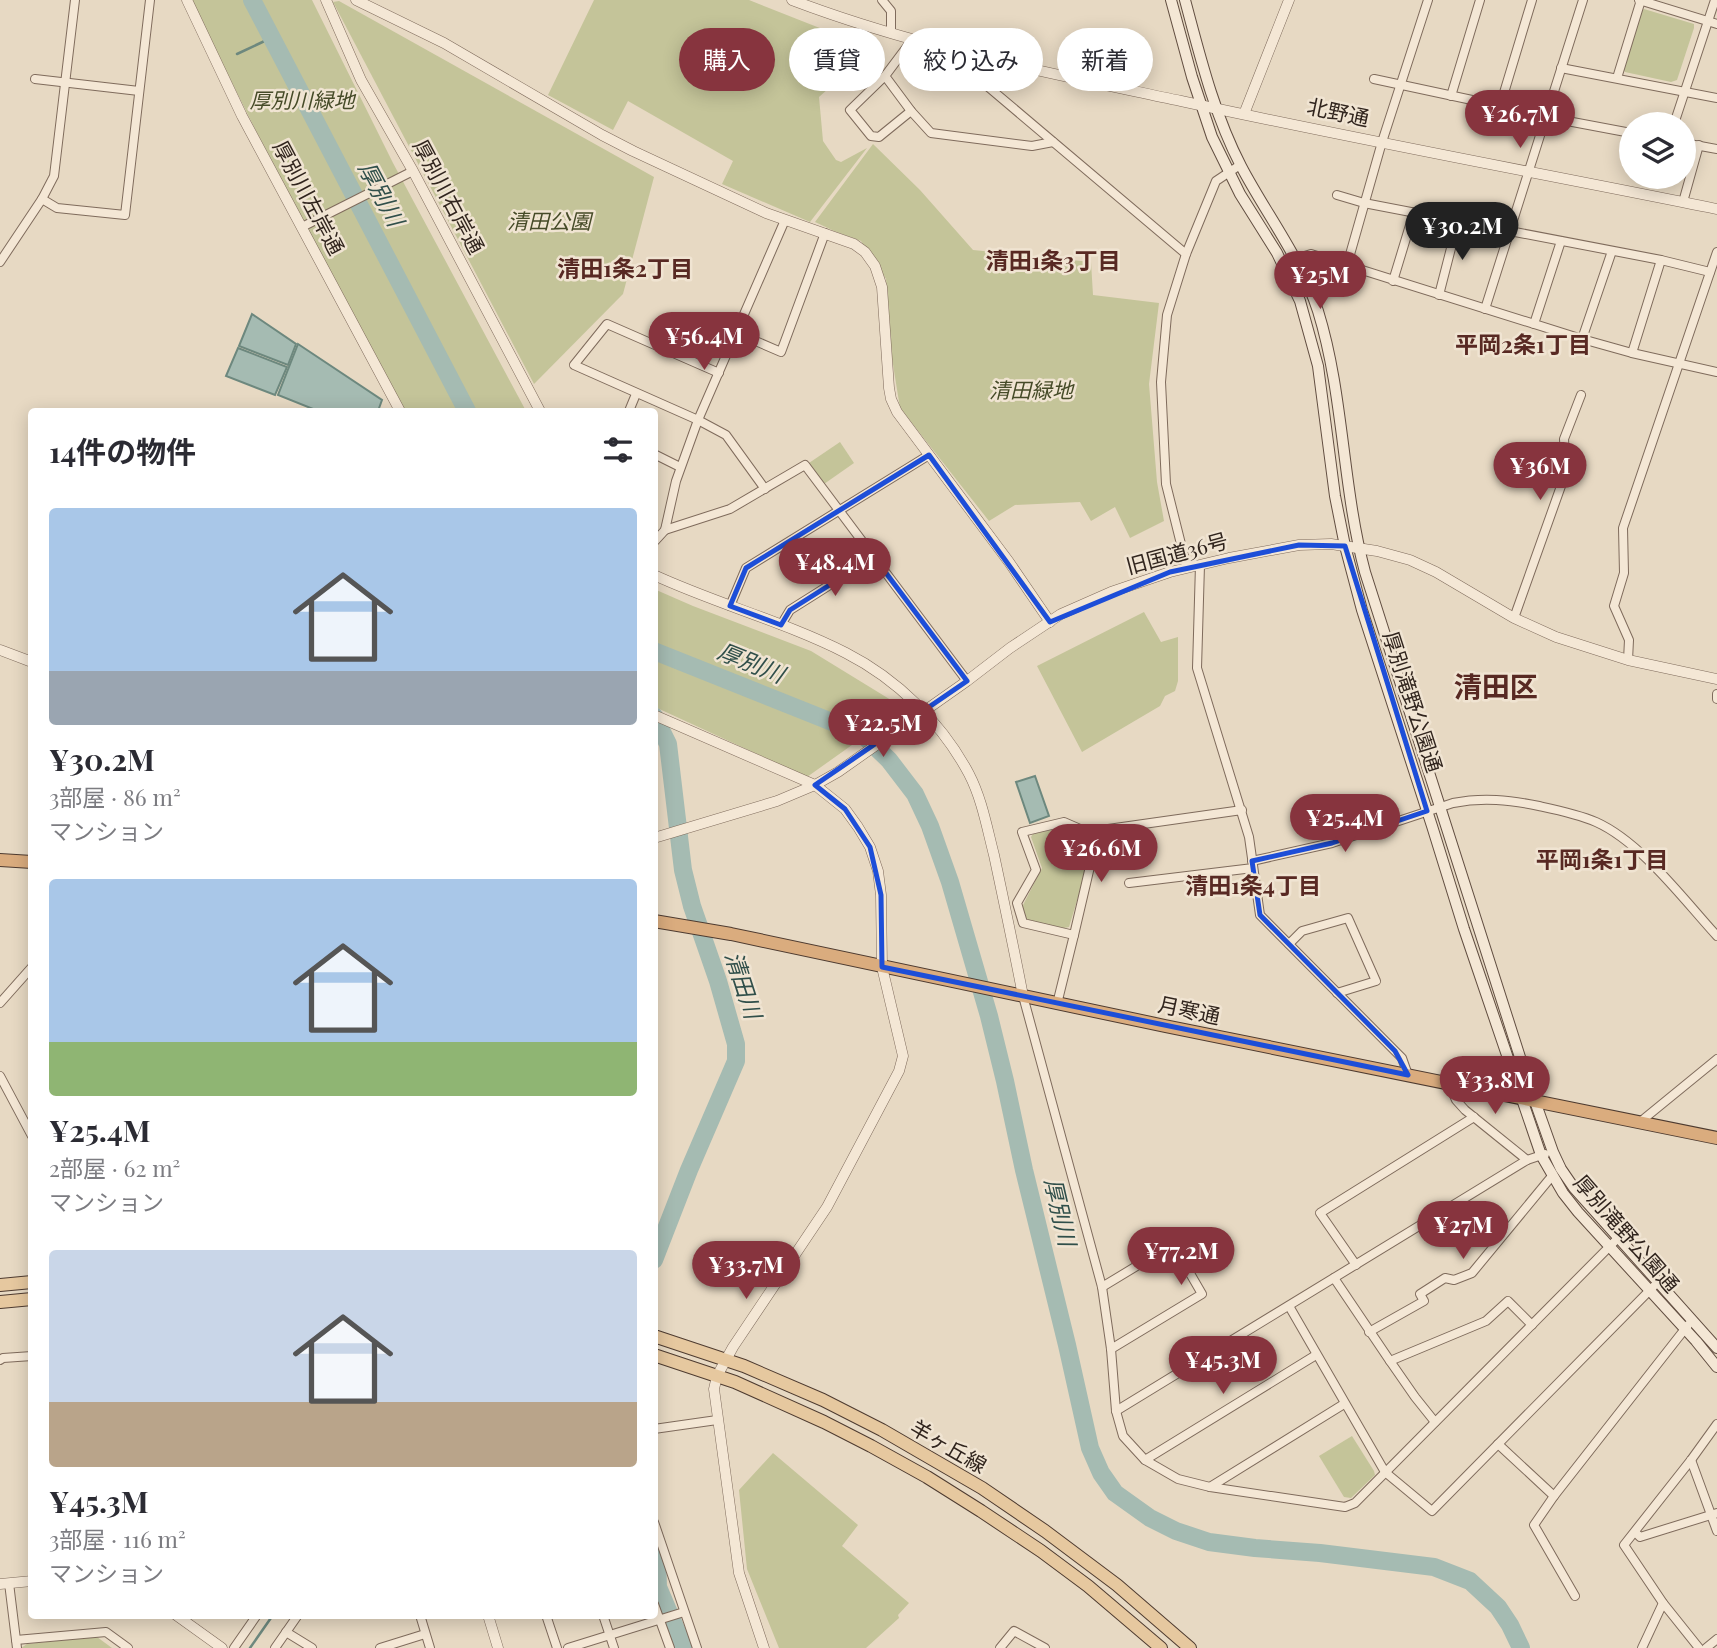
<!DOCTYPE html>
<html lang="ja">
<meta charset="utf-8">
<style>
body{margin:0;font-family:"Playfair Display","Noto Sans JP",serif;background:#f2f2f3;color:#2b2b33;height:100vh;display:flex;flex-direction:column;font-size:26px;white-space:nowrap}
*{box-sizing:border-box;margin:0}
p{font-size:23px;color:#7c7c81}
.icon{flex:none;width:38px;height:38px;fill:none;stroke:currentColor;stroke-width:2;stroke-linecap:round;stroke-linejoin:round}
.map{position:relative;flex:1;overflow:hidden}
.details{position:absolute;left:28px;top:408px;width:630px;height:1211px;display:flex;flex-direction:column;background:#fff;border-radius:7px;box-shadow:0 4px 18px #0003}
.details>*{flex:none}
.top-card{position:absolute;left:679px;top:28px;width:665px;height:63px;display:flex;gap:14px}
.buttons{position:absolute;left:1619px;top:112px;display:grid;gap:14px}
.buttons a{display:grid;place-items:center;width:77px;height:77px;border-radius:50%;background:#fff;box-shadow:0 4px 18px #0003;font-size:35px}
.price{position:absolute;translate:-50% -60px;padding:0 16px;border-radius:24px;background:#87343e;color:#fff;font-size:23px;line-height:46px;filter:drop-shadow(0 2px 4px #0008)}
.price::after{content:'';position:absolute;left:50%;top:42px;width:21px;height:16px;margin-left:-10px;background:inherit;clip-path:polygon(0 0,100% 0,50% 100%)}
.price.current{background:#222;color:#fff}
ul{padding:0;list-style:none}
li{display:grid;align-content:center;gap:14px;height:371px;padding:0 21px}
li span{display:grid;place-items:center;height:217px;border-radius:7px;color:#555}
li>.icon{margin-inline-start:auto}
span .icon{width:126px;height:126px;fill:#fffc;stroke-width:1}
li b{font-size:30px}
h2{display:flex;justify-content:space-between;align-items:center;height:84px;padding:0 21px;font-size:30px}
.chip{padding:0 24px;border-radius:32px;background:#fff;box-shadow:0 4px 18px #0003;font-size:24px;line-height:63px}
.chip.current{background:#87343e;color:#fff}
.map>svg:first-child{display:block}
.green{fill:#c4c499}
.water{fill:#a5bbb2;stroke:#6d887e;stroke-width:2}
.lines{fill:none;stroke-linecap:round;stroke-linejoin:round}
.stream{stroke:#6d887e;stroke-width:2.5}
.river{stroke:#a5bbb2;stroke-width:18}
.minor-casing{stroke:#7f6b5c;stroke-width:10}
.tertiary-casing{stroke:#7f6b5c;stroke-width:11}
.secondary-casing{stroke:#614d40;stroke-width:12}
.primary-casing{stroke:#4e3b30;stroke-width:14}
.trunk-casing{stroke:#4e3b30;stroke-width:14}
.minor{stroke:#f4e7d5;stroke-width:8}
.tertiary{stroke:#f4e7d5;stroke-width:10}
.secondary{stroke:#f4e7d5;stroke-width:10}
.primary{stroke:#e6c89f;stroke-width:12}
.trunk{stroke:#daac7e;stroke-width:12}
.marked{fill:none;stroke:#1d4ed8;stroke-width:5;stroke-linejoin:round}
.labels{text-anchor:middle;stroke-width:5;stroke-linejoin:round;paint-order:stroke}
.park-label{font-size:21px;font-style:italic;fill:#464b28;stroke:#f0e4d2}
.street-label{font-size:21px;fill:#31251e;stroke:#f0e4d2}
.water-label{font-size:23px;font-style:italic;fill:#304f4a;stroke:#f0e4d2}
.neighbourhood-label{font-size:23px;font-weight:bold;fill:#582923;stroke:#f0e4d2}
.district-label{font-size:28px;font-weight:bold;fill:#582923;stroke:#f0e4d2}
</style>
<div class="map">
<svg width="1717" height="1648" viewBox="0 0 1717 1648">
<rect width="100%" height="100%" fill="#e7d9c3"/>
<!-- green -->
<g class="green">
<polygon points="191,0 312,0 393,163 526,411 404,411 254,127"/>
<polygon points="594,0 749,0 873,49 819,97 823,141 836,160 841,162 867,148 810,222 722,184 733,161 628,101 613,130 548,95"/>
<polygon points="339,1 654,177 623,294 534,384 333,2"/>
<polygon points="1644,9 1694,24 1694,28 1677,80 1671,82 1625,72 1623,69 1641,11"/>
<polygon points="873,144 920,190 973,250 1091,262 1093,295 1159,303 1149,384 1157,482 1164,521 1130,538 1115,507 1091,521 1080,502 1015,505 989,521 900,408 891,352 886,279 861,241 834,231 815,222"/>
<polygon points="840,442 854,463 824,484 809,463"/>
<polygon points="654,589 693,606 811,651 904,708 807,777 655,707"/>
<polygon points="1144,612 1161,642 1178,637 1178,681 1175,691 1165,696 1160,706 1082,752 1037,666"/>
<polygon points="1064,827 1071,835 1085,835 1089,861 1069,927 1064,928 1026,920 1022,907 1042,868 1031,837 1033,834"/>
<polygon points="1352,1436 1374,1471 1375,1475 1351,1498 1344,1497 1319,1456"/>
<polygon points="773,1453 858,1525 842,1546 909,1603 898,1615 899,1618 866,1648 779,1648 747,1569 739,1490"/>
<polygon points="97,1637 112,1648 21,1648 27,1644"/>
</g>
<!-- water -->
<g class="water">
<polygon points="252,314 296,344 288,365 239,346"/>
<polygon points="298,344 382,400 378,411 318,411 278,395"/>
<polygon points="238,348 287,367 275,395 226,376"/>
<polygon points="1035,776 1049,816 1030,823 1016,782"/>
</g>
<g class="lines">
<!-- stream -->
<g class="stream">
<polyline points="237,54 271,38"/>
<polyline points="250,1648 273,1615"/>
</g>
<!-- river -->
<g class="river">
<polyline points="252,0 467,411"/>
<polyline points="654,651 862,734 889,760 915,794 930,826 950,882 989,1016 1005,1081 1024,1170 1067,1345 1090,1448 1101,1473 1115,1493 1150,1518 1176,1531 1209,1542 1255,1548 1320,1553 1434,1567 1470,1581 1498,1607 1510,1625 1521,1648"/>
<polyline points="654,716 668,744 683,870 692,906 718,981 736,1044 736,1061 689,1170 654,1260"/>
<polyline points="654,1551 657,1556 658,1587 684,1648"/>
</g>
<defs>
<g id="minor">
<polyline points="882,0 891,11 891,33"/>
<polyline points="1639,0 1717,24"/>
<polyline points="912,40 885,76 911,111 931,133 1032,146 1053,142"/>
<polyline points="987,60 980,80 1186,254"/>
<polyline points="1561,68 1717,98"/>
<polyline points="885,76 850,110 871,136 879,137 911,111"/>
<polyline points="1617,78 1641,0"/>
<polyline points="35,79 139,91"/>
<polyline points="1374,79 1500,106 1546,117 1631,133"/>
<polyline points="1451,96 1480,0"/>
<polyline points="1500,106 1532,0"/>
<polyline points="1674,124 1715,0"/>
<polyline points="1684,143 1717,149"/>
<polyline points="1337,195 1364,203 1661,260 1710,272"/>
<polyline points="42,199 57,208 125,215 150,0"/>
<polyline points="1683,202 1699,145"/>
<polyline points="302,227 413,171"/>
<polyline points="0,262 42,199 54,176 75,0"/>
<polyline points="1283,265 1295,259 1311,254 1582,339 1632,353 1717,372"/>
<polyline points="1347,265 1382,142 1428,0"/>
<polyline points="1393,281 1414,212"/>
<polyline points="1439,295 1458,221"/>
<polyline points="1485,309 1583,0"/>
<polyline points="1534,324 1561,241"/>
<polyline points="737,333 781,352 825,233"/>
<polyline points="1582,339 1612,251"/>
<polyline points="1632,353 1661,260"/>
<polyline points="719,373 607,324 574,365 698,420 726,435 765,489"/>
<polyline points="629,411 636,394"/>
<polyline points="654,454 680,467"/>
<polyline points="665,530 730,509 805,465 967,681"/>
<polyline points="655,541 665,530 676,481 698,420 785,220"/>
<polyline points="1200,565 1197,668 1249,837 1260,915 1395,1051 1402,1058 1408,1075"/>
<polyline points="1187,568 1166,484 1161,382 1167,315 1186,254 1216,181 1240,165"/>
<polyline points="730,606 746,568 929,455"/>
<polyline points="1514,618 1566,472 1564,439 1581,395"/>
<polyline points="781,625 790,610 874,557"/>
<polyline points="1628,660 1629,640 1614,606 1624,573 1623,528 1717,252"/>
<polyline points="1717,694 1717,699"/>
<path d="M1252,861L1332,843L1453,803C1483,797 1510,800 1539,806C1558,810 1578,814 1596,822C1641,842 1684,900 1717,936"/>
<polyline points="1129,883 1253,868"/>
<polyline points="1074,935 1092,858 1087,832"/>
<polyline points="1289,944 1302,931 1348,918 1376,981 1337,993"/>
<polyline points="1023,996 1102,1287 1111,1349 1116,1411 1123,1436 1145,1460 1178,1479 1210,1487 1345,1507 1355,1503 1618,1238"/>
<polyline points="0,1003 32,967"/>
<polyline points="1057,1004 1074,935 1023,923 1017,903 1036,870 1022,832 1064,822 1087,832 1242,810"/>
<polyline points="0,1076 32,1136"/>
<polyline points="1449,1084 1456,1100 1465,1110 1527,1160"/>
<polyline points="1640,1122 1717,1059"/>
<polyline points="1356,1265 1320,1213 1474,1117"/>
<polyline points="1334,1278 1390,1361 1486,1321 1508,1301 1532,1325"/>
<polyline points="1102,1287 1173,1244 1202,1294 1111,1349"/>
<polyline points="1289,1306 1385,1472 1432,1511 1653,1287"/>
<polyline points="1369,1332 1424,1301 1420,1294 1445,1278 1454,1280 1472,1273 1552,1176"/>
<polyline points="0,1360 3,1358 32,1356"/>
<polyline points="1390,1361 1415,1397 1435,1422"/>
<polyline points="1116,1411 1527,1160 1545,1154"/>
<polyline points="654,1429 717,1420"/>
<polyline points="1498,1444 1554,1496"/>
<polyline points="1145,1460 1316,1355"/>
<polyline points="1691,1460 1717,1531"/>
<polyline points="1210,1487 1344,1404"/>
<polyline points="654,1522 697,1648"/>
<polyline points="1635,1532 1640,1537 1717,1513"/>
<polyline points="9,1583 17,1648"/>
<polyline points="1575,1596 1534,1525 1554,1496 1688,1325"/>
<polyline points="654,1604 670,1648"/>
<polyline points="420,1615 430,1648"/>
<polyline points="546,1615 557,1648"/>
<polyline points="603,1615 614,1648"/>
<polyline points="286,1632 312,1648"/>
<polyline points="16,1640 106,1632 128,1648"/>
<polyline points="234,1648 257,1615"/>
<polyline points="275,1648 298,1615"/>
<polyline points="380,1648 425,1634"/>
<polyline points="568,1648 684,1612"/>
<polyline points="1000,1648 1014,1631 1045,1648"/>
<polyline points="1642,1648 1663,1603"/>
<polyline points="1699,1648 1663,1603 1624,1545 1691,1460 1717,1424"/>
<polyline points="1706,1648 1717,1639"/>
</g>
<g id="tertiary">
<polyline points="187,0 242,116 400,411"/>
<polyline points="326,0 361,80 413,171 540,411"/>
<polyline points="356,0 444,43 602,135 633,151 766,213 854,244 865,252 875,266 882,287 889,388 891,399 897,412 1009,562 1050,622"/>
<path d="M792,0C918,48 1050,73 1181,101C1359,140 1539,173 1717,209"/>
<polyline points="1244,114 1289,0"/>
<path d="M654,575C717,604 785,622 846,653C897,679 942,723 969,774C982,799 987,828 994,855C1004,902 1014,949 1023,996"/>
<polyline points="0,650 32,662"/>
<polyline points="654,715 815,785 845,809 858,827 870,847 878,871 881,895 882,967 903,1056 899,1071 827,1207 733,1347 717,1376 714,1389 739,1573 764,1648"/>
<polyline points="654,838 777,801 815,785 838,772 967,681 1010,648 1061,614 1111,592 1170,572 1229,558 1299,545 1331,544 1377,551 1410,560 1436,572 1514,618 1556,637 1628,660 1717,679"/>
<polyline points="0,1584 32,1581"/>
<polyline points="176,1615 222,1648"/>
<polyline points="488,1615 498,1648"/>
</g>
<g id="secondary">
<polyline points="1171,0 1192,77 1212,137 1240,194 1277,253 1300,301 1318,366 1335,496 1345,546 1362,610 1432,826 1464,929 1541,1155 1563,1193 1578,1212 1696,1341 1717,1367"/>
<path d="M1185,0C1200,56 1214,114 1241,166C1266,214 1301,258 1318,311C1344,395 1342,486 1365,572L1526,1076L1553,1152L1561,1169L1574,1188L1717,1348"/>
</g>
<g id="primary">
<polyline points="0,1285 32,1282"/>
<polyline points="0,1302 32,1299"/>
<polyline points="654,1336 744,1366 823,1400 882,1430 982,1488 1045,1531 1117,1585 1190,1648"/>
<polyline points="654,1355 735,1382 824,1422 871,1446 927,1477 981,1511 1041,1551 1088,1586 1161,1648"/>
</g>
<g id="trunk">
<polyline points="0,860 32,862"/>
<polyline points="654,921 731,934 1165,1026 1717,1138"/>
</g>
</defs>
<!-- minor casing -->
<use href="#minor" class="minor-casing"/>
<!-- tertiary casing -->
<use href="#tertiary" class="tertiary-casing"/>
<!-- secondary casing -->
<use href="#secondary" class="secondary-casing"/>
<!-- primary casing -->
<use href="#primary" class="primary-casing"/>
<!-- trunk casing -->
<use href="#trunk" class="trunk-casing"/>
<!-- minor -->
<use href="#minor" class="minor"/>
<!-- tertiary -->
<use href="#tertiary" class="tertiary"/>
<!-- secondary -->
<use href="#secondary" class="secondary"/>
<!-- primary -->
<use href="#primary" class="primary"/>
<!-- trunk -->
<use href="#trunk" class="trunk"/>
</g>
<!-- marked area -->
<path class="marked" d="M929,455L1050,622L1170,572L1299,545L1345,546L1427,811L1332,843L1252,861L1260,915L1395,1051L1408,1075L882,967L881,895L870,847L845,809L815,785L967,681L874,557L790,610L781,625L730,606L746,568Z"/>
<g class="labels">
<!-- park labels -->
<g class="park-label">
<text x="302" y="108">厚別川緑地</text>
<text x="549" y="229">清田公園</text>
<text x="1031" y="398">清田緑地</text>
</g>
<!-- street labels -->
<g class="street-label">
<text transform="translate(1338 113) rotate(12)" y="7">北野通</text>
<text transform="translate(448 197) rotate(62)" y="7">厚別川右岸通</text>
<text transform="translate(308 198) rotate(62)" y="7">厚別川左岸通</text>
<text transform="translate(1177 554) rotate(-15)" y="7">旧国道36号</text>
<text transform="translate(1412 702) rotate(72)" y="7">厚別滝野公園通</text>
<text transform="translate(1189 1011) rotate(12)" y="7">月寒通</text>
<text transform="translate(1626 1234) rotate(49)" y="7">厚別滝野公園通</text>
<text transform="translate(948 1447) rotate(30)" y="7">羊ヶ丘線</text>
</g>
<!-- water labels -->
<g class="water-label">
<text transform="translate(381 194) rotate(62)" y="8">厚別川</text>
<text transform="translate(751 663) rotate(22)" y="8">厚別川</text>
<text transform="translate(743 985) rotate(72)" y="8">清田川</text>
<text transform="translate(1060 1212) rotate(77)" y="8">厚別川</text>
</g>
<!-- neighbourhood labels -->
<g class="neighbourhood-label">
<text x="1053" y="269">清田1条3丁目</text>
<text x="625" y="277">清田1条2丁目</text>
<text x="1523" y="353">平岡2条1丁目</text>
<text x="1602" y="868">平岡1条1丁目</text>
<text x="1253" y="894">清田1条4丁目</text>
</g>
<!-- district labels -->
<g class="district-label">
<text x="1496" y="697">清田区</text>
</g>
</g>
</svg>
<div class="buttons">
<a><svg class="icon" aria-label="layers" viewBox="0 0 24 24"><path d="M12 4l9 5-9 5-9-5zM3 14l9 5 9-5"/></svg></a>
</div>
<b class="price" style="left:1520px;top:150px">¥26.7M</b>
<b class="price current" style="left:1462px;top:262px">¥30.2M</b>
<b class="price" style="left:1320px;top:311px">¥25M</b>
<b class="price" style="left:704px;top:372px">¥56.4M</b>
<b class="price" style="left:1540px;top:502px">¥36M</b>
<b class="price" style="left:835px;top:598px">¥48.4M</b>
<b class="price" style="left:883px;top:759px">¥22.5M</b>
<b class="price" style="left:1345px;top:854px">¥25.4M</b>
<b class="price" style="left:1101px;top:884px">¥26.6M</b>
<b class="price" style="left:1495px;top:1116px">¥33.8M</b>
<b class="price" style="left:1463px;top:1261px">¥27M</b>
<b class="price" style="left:1181px;top:1287px">¥77.2M</b>
<b class="price" style="left:746px;top:1301px">¥33.7M</b>
<b class="price" style="left:1223px;top:1396px">¥45.3M</b>
<div class="top-card">
<a class="chip current">購入</a>
<a class="chip">賃貸</a>
<a class="chip">絞り込み</a>
<a class="chip">新着</a>
</div>
<section class="details">
<h2>14件の物件<svg class="icon" aria-label="filters" viewBox="0 0 24 24"><path d="M4 7h16M4 17h16"/><circle cx="9" cy="7" r="2"/><circle cx="15" cy="17" r="2"/></svg></h2>
<ul>
<li><span style="background:linear-gradient(#a9c7e8 75%,#9aa5b1 0)"><svg class="icon" aria-label="home" viewBox="0 0 24 24"><path d="M3 11l9-7 9 7M6 9v11h12V9"/></svg></span><div><b>¥30.2M</b><p>3部屋 · 86 m²</p><p>マンション</p></div></li>
<li><span style="background:linear-gradient(#a9c7e8 75%,#8fb573 0)"><svg class="icon" aria-label="home" viewBox="0 0 24 24"><path d="M3 11l9-7 9 7M6 9v11h12V9"/></svg></span><div><b>¥25.4M</b><p>2部屋 · 62 m²</p><p>マンション</p></div></li>
<li><span style="background:linear-gradient(#c9d6e8 70%,#b9a48a 0)"><svg class="icon" aria-label="home" viewBox="0 0 24 24"><path d="M3 11l9-7 9 7M6 9v11h12V9"/></svg></span><div><b>¥45.3M</b><p>3部屋 · 116 m²</p><p>マンション</p></div></li>
</ul>
</section>
</div>
